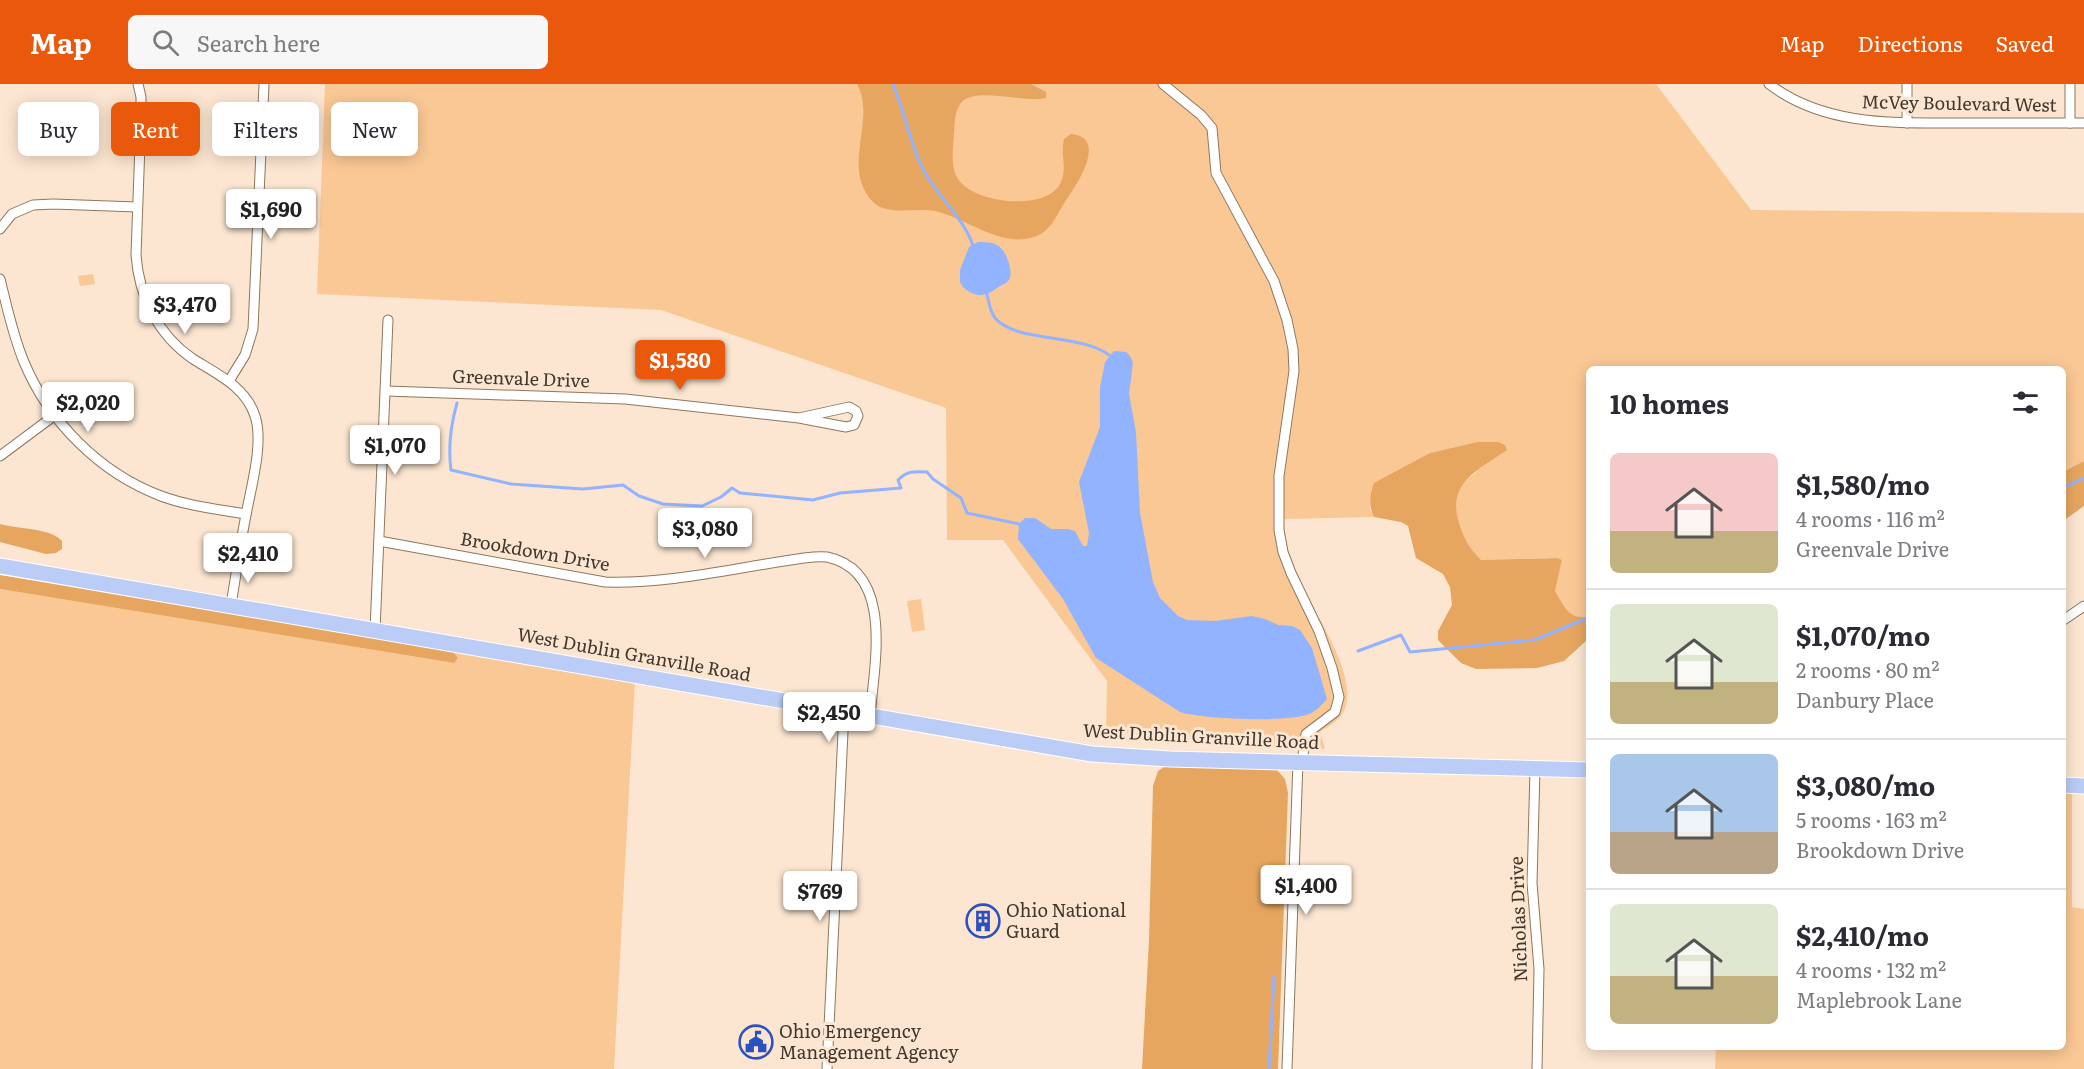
<!DOCTYPE html>
<meta charset="utf-8">
<style>
body{margin:0;font-family:Literata,serif;background:#f7f7f7;color:#2b2b33;height:100vh;display:flex;flex-direction:column;font-size:22px;white-space:nowrap}
*{box-sizing:border-box;margin:0}
p{font-size:20px;color:#7c7c81}
.icon{flex:none;width:33px;height:33px;fill:none;stroke:currentColor;stroke-width:2;stroke-linecap:round;stroke-linejoin:round}
.map{position:relative;flex:1;overflow:hidden}
.details{position:absolute;left:1586px;top:282px;width:480px;height:684px;display:flex;flex-direction:column;background:#fff;border-radius:9px;box-shadow:0 3px 15px #0003}
.details>*{flex:none}
.guide{position:absolute;left:18px;top:18px;width:570px;height:54px;display:flex;gap:12px}
.price{position:absolute;translate:-50% -51px;padding:0 14px;border-radius:6px;background:#fff;color:#222;font-size:20px;line-height:39px;filter:drop-shadow(0 2px 3px #0008)}
.price::after{content:'';position:absolute;left:50%;top:36px;width:18px;height:14px;margin-left:-9px;background:inherit;clip-path:polygon(0 0,100% 0,50% 100%)}
.price.on{background:#ea580c;color:#fff}
ul{padding:0;list-style:none}
li{display:flex;align-items:center;gap:18px;height:150px;padding:0 24px}
li+li{border-top:2px solid #e1e1e2}
li span{display:grid;place-items:center;flex:none;width:168px;height:120px;border-radius:9px;color:#555}
li>.icon{margin-inline-start:auto}
span .icon{width:72px;height:72px;fill:#fffc;stroke-width:1}
li b{font-size:26px}
h2{display:flex;justify-content:space-between;align-items:center;height:72px;padding:0 24px;font-size:26px}
.chip{padding:0 21px;border-radius:9px;background:#fff;box-shadow:0 3px 15px #0003;font-size:21px;line-height:54px}
.chip.on{background:#ea580c;color:#fff}
header{display:flex;align-items:center;gap:36px;box-sizing:border-box;height:84px;padding:0 30px;background:#ea580c;color:#fff}
header strong{font-size:28px}
nav{display:flex;gap:33px;margin-inline-start:auto;font-size:21px}
.search{width:420px;height:54px;background:#f7f7f7;display:flex;align-items:center;gap:15px;box-sizing:border-box;padding:0 21px;border-radius:9px;color:#7c7c81;font-size:22px}
.map>svg:first-child{display:block}
.green{fill:#fac895}
.forest{fill:#e6a660}
.water{fill:#92b3ff}
.lines{fill:none;stroke-linecap:round;stroke-linejoin:round}
.stream{stroke:#92b3ff;stroke-width:3}
.street-casing{stroke:#8f775e;stroke-width:11}
.primary-casing{stroke:#fff;stroke-width:17}
.street{stroke:#fff;stroke-width:9}
.primary{stroke:#bbcdf7;stroke-width:15}
.labels{text-anchor:middle;stroke-width:6;stroke-linejoin:round;paint-order:stroke}
.street-label{font-size:18px;fill:#42372d;stroke:#fce6d1}
.poi-label{font-size:18px;fill:#42372d;stroke:#fce6d1;text-anchor:start}
</style>
<header>
<strong>Map</strong>
<div class="search"><svg class="icon" aria-label="search" viewBox="0 0 24 24"><circle cx="10" cy="10" r="6"/><path d="M15 15l6 6"/></svg>Search here</div>
<nav><a>Map</a><a>Directions</a><a>Saved</a></nav>
</header>
<div class="map">
<svg width="2084" height="985" viewBox="0 0 2084 985">
<rect width="100%" height="100%" fill="#fce6d1"/>
<!-- green -->
<g class="green">
<path d="M325,0H1656L1751,126L2084,129V377L2063,388L2062,285H1588V533C1568,535 1565,523 1555,507L1562,476L1558,474L1480,476C1464,459 1448,428 1460,404C1463,397 1471,393 1476,388C1484,378 1491,367 1498,358H1477L1430,369L1371,405L1370,426L1374,433L1283,435C1286,454 1288,472 1295,489C1309,522 1361,591 1344,627C1339,637 1329,642 1320,648L1325,665L1106,648L1107,597L1003,456H947L946,324L661,226L317,210Z"/>
<polygon points="93,190 95,200 80,202 78,192"/>
<polygon points="0,505 453,579 458,574 452,566 635,596 614,985 0,985"/>
<polygon points="921,515 925,546 912,548 907,517"/>
<polygon points="2062,706 2072,706 2072,823 2084,825 2084,985 1715,985 1716,963 2062,963"/>
</g>
<!-- forest -->
<g class="forest">
<path d="M857,0H1031L1046,8V14C1025,19 982,4 964,16C954,24 955,39 954,50C953,64 950,83 958,95C973,119 1045,128 1060,100C1068,85 1060,70 1064,55L1071,50C1109,53 1076,102 1066,116C1057,130 1051,148 1034,153C1000,164 967,134 935,127C917,124 897,130 880,123C874,120 868,113 865,107C847,74 875,33 857,0Z"/>
<path d="M1477,358H1498L1505,361L1507,366C1475,388 1444,400 1461,445C1466,458 1471,466 1481,476L1558,474L1562,476L1555,507C1565,523 1568,535 1588,533V555L1564,577L1537,584L1476,585L1461,579L1438,556V547L1452,521L1450,503L1443,490L1416,474L1408,442L1401,438L1374,433C1369,424 1369,409 1374,399L1430,369Z"/>
<polygon points="2084,377 2084,422 2063,437 2063,388"/>
<path d="M0,440C17,445 51,444 62,457V465L56,469L46,470L0,458Z"/>
<polygon points="0,491 210,524 452,566 458,574 454,579 0,505"/>
<polygon points="1170,679 1276,685 1285,695 1288,709 1278,985 1142,985 1149,856 1153,702 1158,687"/>
</g>
<!-- water -->
<g class="water">
<path d="M978,158C984,158 992,158 997,161C1006,165 1014,188 1009,196C1006,200 1001,201 997,204C985,213 975,214 963,203L960,198V186L969,163Z"/>
<path d="M1114,267L1126,268L1130,272L1133,279L1129,310L1136,348L1140,429L1153,498L1160,514L1178,532L1187,536L1215,537L1252,532L1265,535L1278,541L1292,542L1300,546L1312,564L1327,615C1322,621 1316,627 1309,630C1289,639 1202,635 1180,628L1096,574L1063,515L1018,455L1019,440L1025,434H1035L1051,445H1068L1075,447L1083,462H1087L1089,449L1079,398L1100,343V303L1105,278Z"/>
</g>
<g class="lines">
<!-- stream -->
<g class="stream">
<path d="M893,0C905,29 910,61 925,89C940,115 964,134 974,164"/>
<path d="M986,207C989,216 989,226 995,234C1016,259 1080,249 1109,271"/>
<path d="M457,319C451,340 448,364 451,386L511,400L583,405L623,401L639,412L663,420L702,422L721,413L732,404L740,409L813,416L840,409L901,404L898,396C907,387 914,387 927,388L933,395L961,414L967,429L1019,440"/>
<polyline points="2062,404 2084,394"/>
<polyline points="1358,567 1401,551 1410,568 1534,556 1588,534"/>
<polyline points="1269,985 1274,892"/>
</g>
<defs>
<g id="street">
<path d="M138,0L141,13V32L136,171C139,213 158,251 193,275C217,290 246,303 255,332C264,359 251,403 246,431C240,461 236,491 231,521"/>
<polyline points="1163,0 1201,31 1212,44 1216,89 1274,197 1287,236 1293,265 1294,287 1279,392 1279,446 1283,468 1291,489 1319,547 1332,584 1339,613 1335,628 1306,650 1302,678"/>
<path d="M1769,0C1824,42 1894,39 1959,39C2001,39 2042,39 2084,39"/>
<polyline points="1907,0 1907,39"/>
<polyline points="2070,39 2070,0"/>
<polyline points="0,145 12,130 33,121 53,120 137,123"/>
<path d="M0,195C7,223 13,252 24,278C49,338 100,389 161,412C188,422 217,425 246,430"/>
<polyline points="229,297 245,271 253,245 264,0"/>
<polyline points="386,307 625,315 799,334 849,323 856,327 858,332 854,341 846,343 799,334"/>
<polyline points="0,372 55,331"/>
<path d="M379,457L605,498C672,500 738,483 804,474C812,473 820,472 827,473C895,487 874,582 870,632"/>
<polyline points="2062,537 2084,522"/>
<polyline points="375,547 388,236"/>
<polyline points="1535,685 1532,799 1539,885 1537,985"/>
<polyline points="827,985 844,627"/>
<polyline points="1287,985 1298,678"/>
</g>
<g id="primary">
<polyline points="0,482 1092,670 1170,675 1588,686"/>
<polyline points="2062,701 2084,702"/>
</g>
</defs>
<!-- street casing -->
<use href="#street" class="street-casing"/>
<!-- primary casing -->
<use href="#primary" class="primary-casing"/>
<!-- street -->
<use href="#street" class="street"/>
<!-- primary -->
<use href="#primary" class="primary"/>
</g>
<!-- icons -->
<defs>
<symbol id="building-ring" viewBox="-11 -11 22 22"><circle r="9.5" fill="#fce6d1" stroke="#2b50bf" stroke-width="1.5"/><path d="M-4-6H4V6H1V3H-1V6H-4ZM-2.5-4.3h1.7v1.8h-1.7ZM.8-4.3h1.7v1.8H.8ZM-2.5-1h1.7V.8h-1.7ZM.8-1h1.7V.8H.8Z" fill="#2b50bf"/></symbol>
<symbol id="civic-ring" viewBox="-11 -11 22 22"><circle r="9.5" fill="#fce6d1" stroke="#2b50bf" stroke-width="1.5"/><path d="M-.6-6.5H3V-4.5H.6V-3L4-1V1h2V6H-6V1h2V-1L-.6-3ZM-1.2 2.5V6h2.4V2.5Z" fill="#2b50bf"/></symbol>
</defs>
<g fill-rule="evenodd">
<use href="#building-ring" x="964" y="818" width="38" height="38"/>
<use href="#civic-ring" x="737" y="939" width="38" height="38"/>
</g>
<g class="labels">
<!-- street labels -->
<g class="street-label">
<text transform="translate(1959 20) rotate(1)" y="6">McVey Boulevard West</text>
<text transform="translate(521 295) rotate(2)" y="6">Greenvale Drive</text>
<text transform="translate(535 468) rotate(10)" y="6">Brookdown Drive</text>
<text transform="translate(634 571) rotate(10)" y="6">West Dublin Granville Road</text>
<text transform="translate(1201 653) rotate(3)" y="6">West Dublin Granville Road</text>
<text transform="translate(1519 835) rotate(-92)" y="6">Nicholas Drive</text>
</g>
<!-- poi labels -->
<g class="poi-label">
<text x="1006" y="833">Ohio National<tspan x="1006" dy="21">Guard</tspan></text>
<text x="779" y="954">Ohio Emergency<tspan x="779" dy="21">Management Agency</tspan></text>
</g>
</g>
</svg>
<b class="price" style="left:271px;top:156px">$1,690</b>
<b class="price" style="left:185px;top:251px">$3,470</b>
<b class="price on" style="left:680px;top:307px">$1,580</b>
<b class="price" style="left:88px;top:349px">$2,020</b>
<b class="price" style="left:395px;top:392px">$1,070</b>
<b class="price" style="left:705px;top:475px">$3,080</b>
<b class="price" style="left:248px;top:500px">$2,410</b>
<b class="price" style="left:829px;top:659px">$2,450</b>
<b class="price" style="left:1306px;top:832px">$1,400</b>
<b class="price" style="left:820px;top:838px">$769</b>
<div class="guide">
<a class="chip">Buy</a>
<a class="chip on">Rent</a>
<a class="chip">Filters</a>
<a class="chip">New</a>
</div>
<section class="details">
<h2>10 homes<svg class="icon" aria-label="filters" viewBox="0 0 24 24"><path d="M4 7h16M4 17h16"/><circle cx="9" cy="7" r="2"/><circle cx="15" cy="17" r="2"/></svg></h2>
<ul>
<li><span style="background:linear-gradient(#f6c9c9 65%,#c2b280 0)"><svg class="icon" aria-label="home" viewBox="0 0 24 24"><path d="M3 11l9-7 9 7M6 9v11h12V9"/></svg></span><div><b>$1,580/mo</b><p>4 rooms · 116 m²</p><p>Greenvale Drive</p></div></li>
<li><span style="background:linear-gradient(#dfe7d0 65%,#c2b280 0)"><svg class="icon" aria-label="home" viewBox="0 0 24 24"><path d="M3 11l9-7 9 7M6 9v11h12V9"/></svg></span><div><b>$1,070/mo</b><p>2 rooms · 80 m²</p><p>Danbury Place</p></div></li>
<li><span style="background:linear-gradient(#a9c7e8 65%,#b9a48a 0)"><svg class="icon" aria-label="home" viewBox="0 0 24 24"><path d="M3 11l9-7 9 7M6 9v11h12V9"/></svg></span><div><b>$3,080/mo</b><p>5 rooms · 163 m²</p><p>Brookdown Drive</p></div></li>
<li><span style="background:linear-gradient(#dfe7d0 60%,#c2b280 0)"><svg class="icon" aria-label="home" viewBox="0 0 24 24"><path d="M3 11l9-7 9 7M6 9v11h12V9"/></svg></span><div><b>$2,410/mo</b><p>4 rooms · 132 m²</p><p>Maplebrook Lane</p></div></li>
</ul>
</section>
</div>
